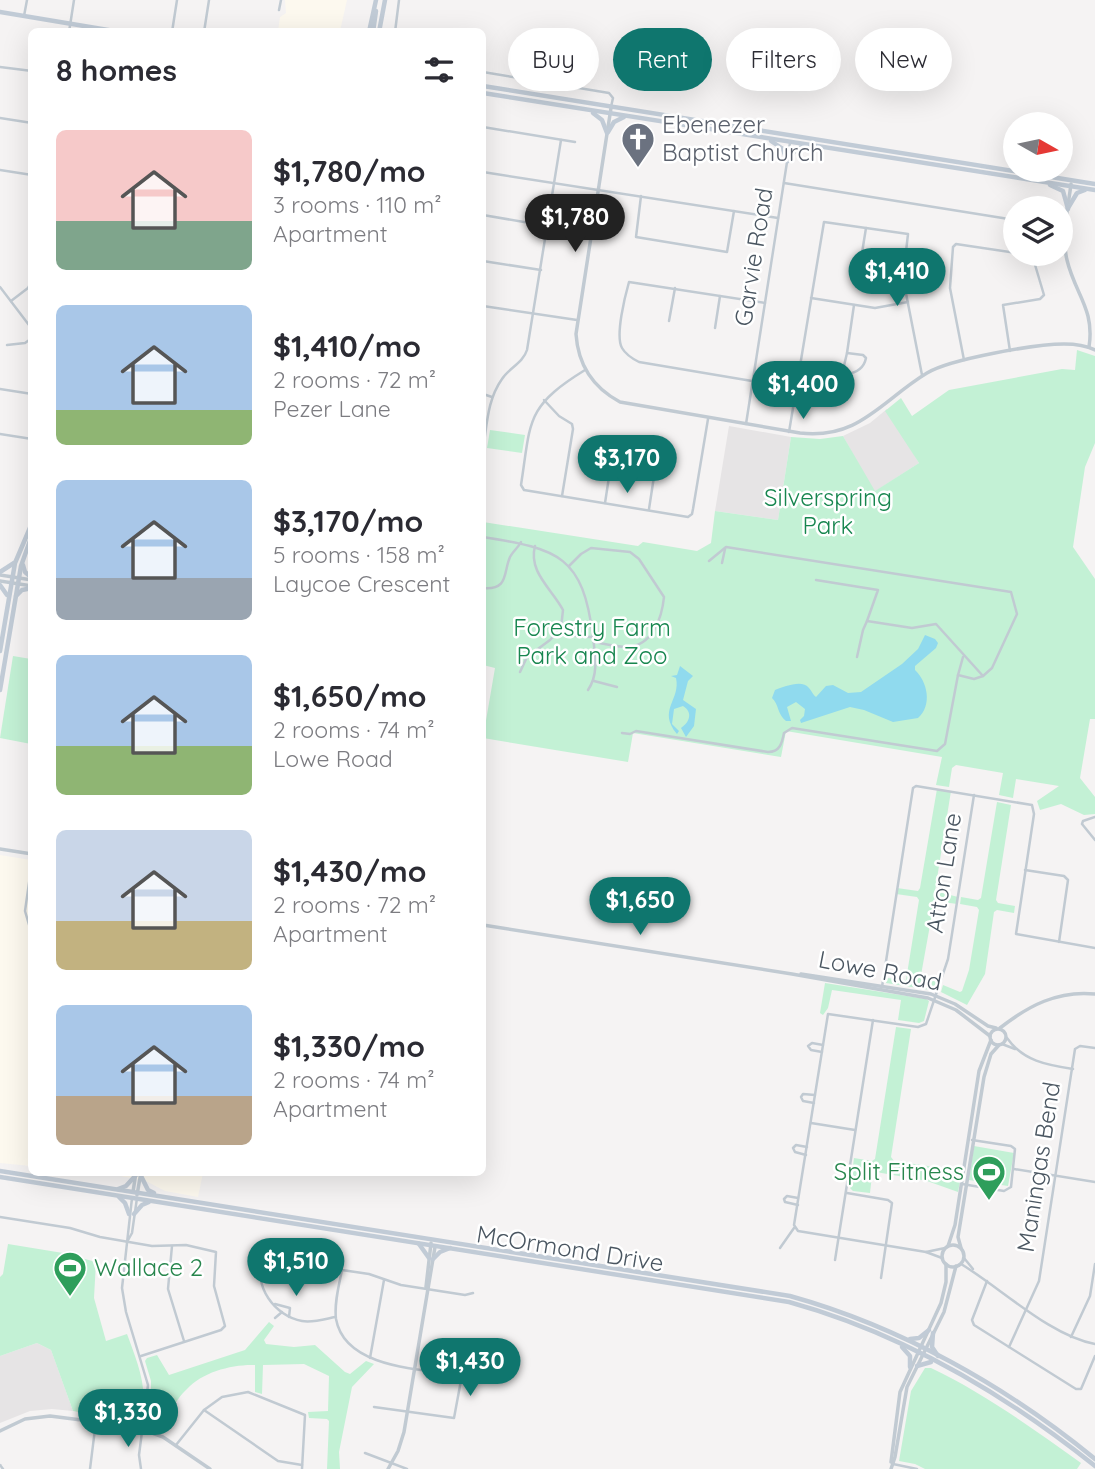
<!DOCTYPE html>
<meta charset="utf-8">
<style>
body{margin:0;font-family:Quicksand,sans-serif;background:#f7f7f7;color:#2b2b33;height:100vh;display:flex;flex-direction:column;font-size:26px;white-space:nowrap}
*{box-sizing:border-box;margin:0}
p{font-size:23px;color:#7c7c81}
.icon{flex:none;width:38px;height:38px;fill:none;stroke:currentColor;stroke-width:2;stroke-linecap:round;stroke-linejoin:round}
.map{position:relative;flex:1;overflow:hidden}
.side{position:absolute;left:28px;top:28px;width:458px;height:1148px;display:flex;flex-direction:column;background:#fff;border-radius:10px;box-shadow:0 7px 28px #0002}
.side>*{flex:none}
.banner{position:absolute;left:508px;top:28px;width:481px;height:63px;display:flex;gap:14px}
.needle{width:46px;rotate:99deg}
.fabs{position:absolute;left:1003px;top:112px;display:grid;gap:14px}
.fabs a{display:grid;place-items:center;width:70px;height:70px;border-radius:50%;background:#fff;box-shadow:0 7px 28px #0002;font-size:35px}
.price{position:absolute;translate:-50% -60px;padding:0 16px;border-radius:24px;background:#0f766e;color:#fff;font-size:23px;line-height:46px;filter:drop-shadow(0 2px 4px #0008)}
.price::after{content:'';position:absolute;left:50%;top:42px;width:21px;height:16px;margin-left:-10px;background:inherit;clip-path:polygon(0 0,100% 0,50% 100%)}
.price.current{background:#222;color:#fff}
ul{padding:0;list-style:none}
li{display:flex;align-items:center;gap:21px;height:175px;padding:0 28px}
li span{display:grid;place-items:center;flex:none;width:196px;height:140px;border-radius:10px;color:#555}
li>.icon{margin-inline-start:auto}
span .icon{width:84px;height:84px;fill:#fffc;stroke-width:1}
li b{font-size:30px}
h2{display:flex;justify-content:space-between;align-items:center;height:84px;padding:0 28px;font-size:30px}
.tag{padding:0 24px;border-radius:32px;background:#fff;box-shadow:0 7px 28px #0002;font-size:24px;line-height:63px}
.tag.current{background:#0f766e;color:#fff}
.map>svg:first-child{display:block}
.commercial{fill:#fdf9ef}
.education{fill:#e6e4e5}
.green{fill:#c3f1d5}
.water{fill:#90daee}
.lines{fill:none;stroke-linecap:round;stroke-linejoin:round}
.minor{stroke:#c1cad2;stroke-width:2.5}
.tertiary{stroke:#c1cad2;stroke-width:3.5}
.secondary{stroke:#c1cbd6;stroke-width:4.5}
.labels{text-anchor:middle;stroke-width:5;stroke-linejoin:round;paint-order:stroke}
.worship-label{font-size:24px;fill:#5b616d;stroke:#fff;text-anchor:start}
.street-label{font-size:24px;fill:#4a5661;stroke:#fff}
.park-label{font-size:24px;fill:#17864f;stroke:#fff}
.leisure-label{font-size:24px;fill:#27864d;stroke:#fff;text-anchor:end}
</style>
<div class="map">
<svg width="1095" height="1469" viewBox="0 0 1095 1469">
<rect width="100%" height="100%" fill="#f5f3f3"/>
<!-- commercial -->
<g class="commercial">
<polygon points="285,0 347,0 340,31 278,31 280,17 286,13"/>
<polygon points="0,855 31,860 31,1166 0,1163"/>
<polygon points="101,1173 203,1173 198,1197 165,1191 144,1180"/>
</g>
<!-- education -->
<g class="education">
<polygon points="887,409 919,463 874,492 843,436 870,423"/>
<polygon points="729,426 791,437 778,520 715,511"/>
<polygon points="37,1343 51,1350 73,1411 52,1409 30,1411 0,1423 0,1356"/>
</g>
<!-- green -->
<g class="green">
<polygon points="1077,350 1095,356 1095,443 1085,467 1073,547 1095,579 1095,719 1090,719 1080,778 1095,797 1095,814 1084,815 1061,804 1040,810 1037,801 1059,786 1016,779 1013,798 999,795 1003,773 956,765 952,768 949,787 936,785 942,757 786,731 781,757 633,733 628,762 483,738 495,668 483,665 483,522 638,546 643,542 697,551 711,543 715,511 778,520 791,437 820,439 843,436 875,491 919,463 885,411 901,398 912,416 949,390 1062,369 1075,370"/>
<polygon points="490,430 525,435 522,453 487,448"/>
<polygon points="13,656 31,659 31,744 0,738"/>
<polygon points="937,789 951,791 935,891 958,897 957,904 936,901 934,903 921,975 923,978 937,982 935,988 931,990 886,983 887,978 906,980 919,900 917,897 896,894 897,888 918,891 920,888"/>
<polygon points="997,802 1011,805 996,900 998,903 1015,906 1014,913 997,910 994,912 985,974 967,1005 941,992 943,985 960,992 962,991 969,970 979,910 977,907 960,904 961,897 978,900 981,898"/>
<polygon points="825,983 926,999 929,1001 924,1021 919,1023 898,1020 901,1000 832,990 828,1008 823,1015 820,1013"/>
<polygon points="896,1027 911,1029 891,1157 894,1161 962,1171 958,1192 927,1181 876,1172 872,1175 870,1193 853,1191 850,1188 854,1158 872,1161 875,1159"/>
<polygon points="974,1146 1014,1153 1008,1186 969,1180"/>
<path d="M8,1244L63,1253L96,1262L94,1298L106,1341L127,1334C136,1359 153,1397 137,1422L73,1411L51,1350L37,1343L0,1356V1277L3,1274Z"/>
<path d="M269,1322L274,1326L264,1340L266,1344L294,1347L315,1345L345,1372L350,1374L366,1361L374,1364L352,1387L339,1452L340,1469H327L329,1421L327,1419L309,1418L308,1412L328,1411L329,1376L304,1364L263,1365L262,1394L255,1392V1365C233,1364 202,1372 187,1389C180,1395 175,1404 170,1412L151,1405V1381L145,1361L147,1358L157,1355L169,1375L245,1350Z"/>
<path d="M925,1368H931C984,1393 1033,1429 1081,1463L1077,1469H925L915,1464L899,1461L911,1391Z"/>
</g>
<!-- water -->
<g class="water">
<path d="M925,635L935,639L938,643L936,648L915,666V670C927,681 933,705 918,718L893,722L864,710L850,707L801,723L800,720L804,716L805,709L796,702L787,707L791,721H786C777,714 779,704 772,698L775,690C784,687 802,679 809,688C812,691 813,695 816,697L826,686L833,685L848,693L861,692L902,664L918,649Z"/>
<path d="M680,666L693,676L688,681L683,700L696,709L694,726L686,737L681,728C690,722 693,712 683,706L674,709L672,724L679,731L677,734C657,710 681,700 676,678L671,676L677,675Z"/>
</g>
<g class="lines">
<!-- minor -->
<g class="minor">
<polyline points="279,10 281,0"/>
<polyline points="24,16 27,0"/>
<polyline points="69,32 74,0"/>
<polyline points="172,32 177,0"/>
<polyline points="204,32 209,0"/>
<polyline points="395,32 399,0"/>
<polyline points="0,67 32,71"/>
<polyline points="483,72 609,93 613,98 611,107"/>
<polyline points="0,118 32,123"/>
<polyline points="483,127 575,142"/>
<polyline points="0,170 32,175"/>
<polyline points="483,172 778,218"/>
<polyline points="784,183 1015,220"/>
<polyline points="641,196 636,237 727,252 734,211"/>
<polyline points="483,215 547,226"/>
<polyline points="861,259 866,228"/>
<polyline points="483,261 541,270"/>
<polyline points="0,287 32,329"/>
<polyline points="811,298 875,308 908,302"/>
<polyline points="11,301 28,288 32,280"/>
<polyline points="483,306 577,320"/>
<polyline points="669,321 675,288"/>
<polyline points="715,328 720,296"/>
<polyline points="7,345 25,343 32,338"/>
<path d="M847,353L863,355L866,358C864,368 856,373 846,374L843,370Z"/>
<polyline points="847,353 854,305"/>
<polyline points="964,360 950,288 953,247 956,244 1029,255 1033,258 1044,295 1040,299 1003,305 1010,351"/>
<path d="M585,370C525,407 531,421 521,485L524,490L688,517L692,514L693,509L708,419"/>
<path d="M752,381L639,362C633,359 626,355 622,348C615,336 625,296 629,282L765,303"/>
<polyline points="0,389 32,394"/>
<polyline points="483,394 492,397"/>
<polyline points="544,400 559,416 572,424 573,429 562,496"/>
<polyline points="746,424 790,143"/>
<polyline points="789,432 824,222 908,234 903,278 922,375"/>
<polyline points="0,434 32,439"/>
<path d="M483,449C487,426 487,400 502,379C509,368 523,363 527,350L561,140"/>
<polyline points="605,503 613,451"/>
<polyline points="649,509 657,457"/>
<path d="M483,537C559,549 583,556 593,637C595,655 599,674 588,690"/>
<path d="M535,546C528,572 552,589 563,610L561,628C568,638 582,636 593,637"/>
<polyline points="709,561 726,547 1011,592 1017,614 992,668 983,676"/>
<polyline points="722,563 725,549"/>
<path d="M569,566L581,554L591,548L630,552L639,559L664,597C662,617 653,646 627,647C617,647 605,644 594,642"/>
<polyline points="816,580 878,590 867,621 912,628 936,624 983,676 974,679 958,675 963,657"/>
<path d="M483,588C509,590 503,573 510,557C513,551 518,548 521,542"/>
<polyline points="857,657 863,630 867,621"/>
<polyline points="520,672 527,657 550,640 561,628"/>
<polyline points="594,681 617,687"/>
<path d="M622,733L630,734L636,731L768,752C780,752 782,743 784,733L792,728L937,751L945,744L958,675"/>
<polyline points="1095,817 1083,821 1082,824 1095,840"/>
<polyline points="32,862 25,911 32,935"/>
<polyline points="1025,870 1064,876 1068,880 1059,942"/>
<polyline points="882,987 913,788 916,786 1032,805 1034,814 1016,934 1095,948"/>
<path d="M1007,1038C1023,1061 1047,1065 1073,1069"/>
<polyline points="1002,1044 1015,1049"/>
<polyline points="822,1052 811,1050 808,1046 812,1043 823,1045"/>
<polyline points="814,1103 803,1101 801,1097 803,1094 815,1095"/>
<polyline points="811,1123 855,1130"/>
<polyline points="806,1155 795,1152 793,1148 796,1145 807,1147"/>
<polyline points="1014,1169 1095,1182"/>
<polyline points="962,1184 1004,1191 1011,1187 1015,1149 1011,1146 972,1140"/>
<polyline points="847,1193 888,1200 892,1203 881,1278"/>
<polyline points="132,1198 122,1288 126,1312 148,1385 139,1455 141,1469"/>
<polyline points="798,1205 785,1202 784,1199 787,1196 798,1198"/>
<polyline points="0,1217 70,1228 100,1237 152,1246 186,1245 216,1252 214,1286 225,1326 221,1330 141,1356"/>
<polyline points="127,1242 132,1233 137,1198"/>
<polyline points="172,1246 168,1289 184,1341"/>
<polyline points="780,1248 794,1228"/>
<polyline points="926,1252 945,1248"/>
<polyline points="942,1258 926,1252 798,1231 794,1225 828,1014 918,1027 926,1024 948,959 974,795"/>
<polyline points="964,1258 973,1269"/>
<polyline points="835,1260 873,1020"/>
<path d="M961,1264C1001,1288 1050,1336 1095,1344"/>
<polyline points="987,1281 972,1320 974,1325 1076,1389 1081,1389 1095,1356"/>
<polyline points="275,1304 290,1308 289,1317"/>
<path d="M335,1317C325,1319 313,1323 302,1321C276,1317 251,1285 264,1259H273L342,1270"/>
<polyline points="275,1318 282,1312"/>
<polyline points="1071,1337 1090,1296 1095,1264"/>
<polyline points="1009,1347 1039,1281 1075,1049 1080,1046 1095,1048"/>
<polyline points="370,1358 384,1280"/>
<polyline points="462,1375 465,1341"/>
<path d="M374,1407L454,1418L462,1375C422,1369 345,1369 336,1319C334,1303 339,1285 342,1270L369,1274L401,1285L465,1295L473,1293"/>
<polyline points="204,1410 278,1461 302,1465"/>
<polyline points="176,1445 204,1410 222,1397 248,1392 305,1415 302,1469"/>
<polyline points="365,1453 407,1469"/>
<polyline points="893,1464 917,1469"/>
<polyline points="0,1465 3,1469"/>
<polyline points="90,1469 96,1421"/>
</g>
<!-- tertiary -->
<g class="tertiary">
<path d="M611,108L576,334C578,365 592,387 620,402L800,433C859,440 882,400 927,373C950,359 1036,344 1064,344C1074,344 1085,345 1095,350"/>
<path d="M1071,184C1068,209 1061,236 1067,260C1075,294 1095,309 1089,347"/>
<polyline points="0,575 32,580"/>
<polyline points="0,581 32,586"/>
<polyline points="0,849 32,854"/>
<polyline points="483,925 792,974 928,998 956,1010 990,1036"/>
<polyline points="801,974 931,994 955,1004 988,1026 996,1028"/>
<path d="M1000,1028C1028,1006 1058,990 1095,994"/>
<circle cx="998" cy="1037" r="8"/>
<polyline points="133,1192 136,1172"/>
<polyline points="137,1195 141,1172"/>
<circle cx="953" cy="1256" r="11"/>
<polyline points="948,1246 955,1225 979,1071 991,1040"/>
<polyline points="961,1248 958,1237 984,1077 991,1054 999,1045"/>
<polyline points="426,1287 431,1243"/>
<polyline points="0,1431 25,1419 50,1416 136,1427 163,1437 210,1469"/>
<polyline points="891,1462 900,1392 941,1303 946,1282 946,1264"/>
<polyline points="388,1469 398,1451 404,1432 435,1247"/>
<polyline points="891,1469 895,1457 907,1387 944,1312 956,1266"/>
</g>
<!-- secondary -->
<g class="secondary">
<polyline points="0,12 120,32"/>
<polyline points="369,32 376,0"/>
<polyline points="373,32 376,11"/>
<polyline points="379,32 385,0"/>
<polyline points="483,86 1095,184"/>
<polyline points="483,93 1095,190"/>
<polyline points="593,113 602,120 607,133"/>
<polyline points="608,132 614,122 624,117"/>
<polyline points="771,141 783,149 787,161"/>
<polyline points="788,161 795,150 804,146"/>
<polyline points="1050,185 1063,191 1068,209"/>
<polyline points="1068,208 1077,193 1085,190"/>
<polyline points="23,565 25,572 32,578"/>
<polyline points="0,572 14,563"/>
<polyline points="0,585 7,595"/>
<polyline points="16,596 22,590 32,588"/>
<polyline points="0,651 15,563 32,523"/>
<polyline points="0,690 21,566 32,535"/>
<path d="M0,1171L790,1296C901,1327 1006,1386 1095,1459"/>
<polyline points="141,1176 148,1190 154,1193"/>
<path d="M0,1177L789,1302C901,1333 1005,1394 1095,1466"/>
<polyline points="118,1189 126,1186 136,1175"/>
<polyline points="119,1197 125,1203 129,1214"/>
<polyline points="134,1214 142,1205 149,1202"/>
<polyline points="419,1244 429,1258"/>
<polyline points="433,1259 440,1252 450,1248"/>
<polyline points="933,1333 932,1347 938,1356"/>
<polyline points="910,1339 919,1338 929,1330"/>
<polyline points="902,1347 910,1356 910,1367"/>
<polyline points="917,1366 931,1362"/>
</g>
</g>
<!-- icons -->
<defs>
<symbol id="church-pin" viewBox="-11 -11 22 30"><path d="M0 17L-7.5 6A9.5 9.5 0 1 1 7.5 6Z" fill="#6b7280" stroke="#fff"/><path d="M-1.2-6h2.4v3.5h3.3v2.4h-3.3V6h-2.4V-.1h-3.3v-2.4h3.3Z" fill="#fff"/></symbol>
<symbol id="stadium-pin" viewBox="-11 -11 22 30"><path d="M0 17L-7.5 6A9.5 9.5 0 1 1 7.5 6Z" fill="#2e9e5b" stroke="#fff"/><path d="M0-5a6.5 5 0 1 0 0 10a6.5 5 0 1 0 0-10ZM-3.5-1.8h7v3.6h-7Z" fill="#fff"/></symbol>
</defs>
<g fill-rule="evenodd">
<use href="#church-pin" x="619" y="120" width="38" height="52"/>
<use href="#stadium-pin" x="970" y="1153" width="38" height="52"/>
<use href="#stadium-pin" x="51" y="1249" width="38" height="52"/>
</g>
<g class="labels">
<!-- worship labels -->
<g class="worship-label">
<text x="662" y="133">Ebenezer<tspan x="662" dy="28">Baptist Church</tspan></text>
</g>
<!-- street labels -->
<g class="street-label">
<text transform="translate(754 257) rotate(-81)" y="8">Garvie Road</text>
<text transform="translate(944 873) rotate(-81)" y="8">Atton Lane</text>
<text transform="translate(880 971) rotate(11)" y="8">Lowe Road</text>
<text transform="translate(1039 1167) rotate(-81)" y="8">Maningas Bend</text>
<text transform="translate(570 1249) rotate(9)" y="8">McOrmond Drive</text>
</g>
<!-- park labels -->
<g class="park-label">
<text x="828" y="506">Silverspring<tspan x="828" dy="28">Park</tspan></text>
<text x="592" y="636">Forestry Farm<tspan x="592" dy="28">Park and Zoo</tspan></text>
</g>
<!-- leisure labels -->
<g class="leisure-label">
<text x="964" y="1180">Split Fitness</text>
<text x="94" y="1276" text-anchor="start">Wallace 2</text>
</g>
</g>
</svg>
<div class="fabs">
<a><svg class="needle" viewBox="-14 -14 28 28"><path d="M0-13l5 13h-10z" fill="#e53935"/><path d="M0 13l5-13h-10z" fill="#7c7c81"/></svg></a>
<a><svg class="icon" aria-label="layers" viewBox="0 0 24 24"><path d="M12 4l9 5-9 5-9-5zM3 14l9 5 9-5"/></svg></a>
</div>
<b class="price current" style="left:575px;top:254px">$1,780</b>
<b class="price" style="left:897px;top:308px">$1,410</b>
<b class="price" style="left:803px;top:421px">$1,400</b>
<b class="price" style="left:627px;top:495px">$3,170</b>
<b class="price" style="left:640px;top:937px">$1,650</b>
<b class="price" style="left:296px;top:1298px">$1,510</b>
<b class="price" style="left:470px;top:1398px">$1,430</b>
<b class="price" style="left:128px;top:1449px">$1,330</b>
<div class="banner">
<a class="tag">Buy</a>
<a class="tag current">Rent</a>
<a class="tag">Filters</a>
<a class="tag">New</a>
</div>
<section class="side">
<h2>8 homes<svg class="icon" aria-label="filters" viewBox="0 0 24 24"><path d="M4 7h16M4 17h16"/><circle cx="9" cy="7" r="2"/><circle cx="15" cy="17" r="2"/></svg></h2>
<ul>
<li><span style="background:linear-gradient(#f6c9c9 65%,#7fa58c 0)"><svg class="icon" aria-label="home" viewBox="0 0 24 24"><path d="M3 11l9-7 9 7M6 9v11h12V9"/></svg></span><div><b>$1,780/mo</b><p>3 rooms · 110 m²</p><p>Apartment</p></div></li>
<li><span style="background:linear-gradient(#a9c7e8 75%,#8fb573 0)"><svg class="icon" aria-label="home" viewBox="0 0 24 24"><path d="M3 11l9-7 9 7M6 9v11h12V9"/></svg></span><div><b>$1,410/mo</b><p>2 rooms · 72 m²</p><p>Pezer Lane</p></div></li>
<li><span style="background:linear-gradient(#a9c7e8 70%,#9aa5b1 0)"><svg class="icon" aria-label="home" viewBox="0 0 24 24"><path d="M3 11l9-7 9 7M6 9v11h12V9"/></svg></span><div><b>$3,170/mo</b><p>5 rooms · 158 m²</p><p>Laycoe Crescent</p></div></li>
<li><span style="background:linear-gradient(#a9c7e8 65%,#8fb573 0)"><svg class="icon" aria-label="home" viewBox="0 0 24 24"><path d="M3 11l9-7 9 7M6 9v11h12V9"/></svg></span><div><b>$1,650/mo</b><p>2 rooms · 74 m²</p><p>Lowe Road</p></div></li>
<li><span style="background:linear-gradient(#c9d6e8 65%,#c2b280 0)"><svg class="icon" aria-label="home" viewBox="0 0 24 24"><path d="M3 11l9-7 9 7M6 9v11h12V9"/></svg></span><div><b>$1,430/mo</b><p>2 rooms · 72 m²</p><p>Apartment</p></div></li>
<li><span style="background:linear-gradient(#a9c7e8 65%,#b9a48a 0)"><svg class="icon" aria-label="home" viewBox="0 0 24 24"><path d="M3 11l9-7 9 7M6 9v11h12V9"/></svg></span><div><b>$1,330/mo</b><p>2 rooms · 74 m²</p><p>Apartment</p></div></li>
</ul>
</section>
</div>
